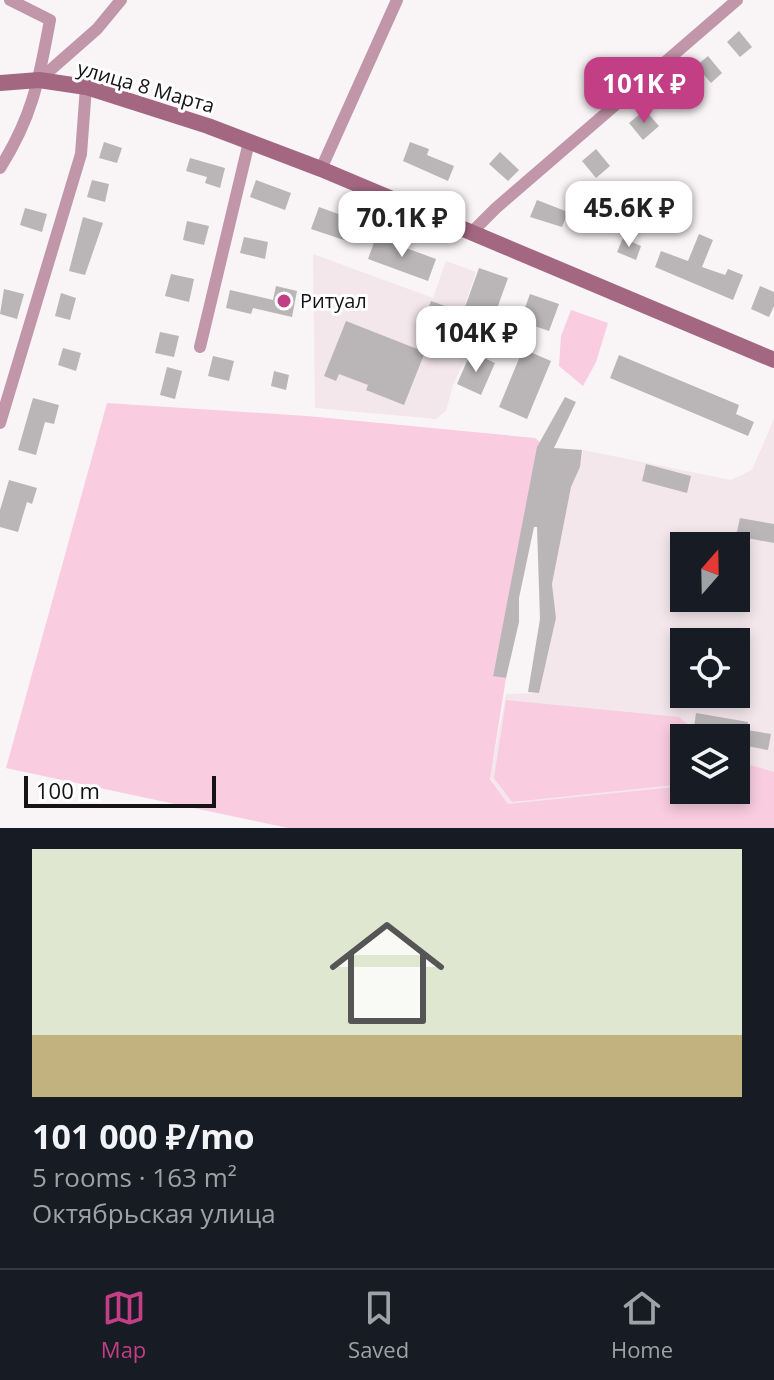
<!DOCTYPE html>
<meta charset="utf-8">
<style>
body{margin:0;font-family:"Open Sans",sans-serif;background:#20242c;color:#f1f3f6;height:100vh;display:flex;flex-direction:column;font-size:30px;white-space:nowrap}
*{box-sizing:border-box;margin:0}
p{font-size:26px;color:#9ea1a6}
.icon{flex:none;width:44px;height:44px;fill:none;stroke:currentColor;stroke-width:2;stroke-linecap:round;stroke-linejoin:round}
.map{position:relative;height:828px;overflow:hidden}
.details{display:flex;flex-direction:column;background:#171b24;flex:1}
.details>*{flex:none}
.needle{width:52px;rotate:20deg}
.controls{position:absolute;left:670px;top:532px;display:grid;gap:16px}
.controls a{display:grid;place-items:center;width:80px;height:80px;border-radius:0px;background:#171b24;box-shadow:0 4px 12px #0003;font-size:40px}
.scale{position:absolute;left:24px;bottom:20px;width:192px;box-sizing:border-box;padding-left:8px;border:4px solid #151314;border-top:0;font-size:22px;line-height:28px;white-space:nowrap;color:#151314;-webkit-text-stroke:6px #fff;paint-order:stroke}
.price{position:absolute;translate:-50% -68px;padding:0 18px;border-radius:16px;background:#fff;color:#222;font-size:26px;line-height:52px;filter:drop-shadow(0 2px 4px #0008)}
.price::after{content:'';position:absolute;left:50%;top:48px;width:24px;height:18px;margin-left:-12px;background:inherit;clip-path:polygon(0 0,100% 0,50% 100%)}
.price.current{background:#c23e85;color:#fff}
ul{padding:0;list-style:none}
li{display:grid;align-content:center;gap:16px;height:424px;padding:0 32px}
li span{display:grid;place-items:center;height:248px;border-radius:0px;color:#555}
li>.icon{margin-inline-start:auto}
span .icon{width:144px;height:144px;fill:#fffc;stroke-width:1}
li b{font-size:34px}
.tabs{display:flex;justify-content:space-around;align-items:center;height:112px;border-top:2px solid #363941;background:#171b24;font-size:22px;color:#9ea1a6}
.tabs a{display:grid;justify-items:center;gap:4px}
.tabs .current{color:#c23e85}
.map>svg:first-child{display:block}
.built{fill:#f4e7ec;fill-rule:evenodd}
.green{fill:#f9ccdf}
.building{fill:#bab6b7}
.lines{fill:none;stroke-linecap:round;stroke-linejoin:round}
.street{stroke:#c096a8;stroke-width:12}
.secondary{stroke:#a36782;stroke-width:16}
.poi-dot{fill:#c23e85;stroke:#fff;stroke-width:3}
.labels{text-anchor:middle;stroke-width:6;stroke-linejoin:round;paint-order:stroke}
.street-label{font-size:20px;fill:#151314;stroke:#fff}
.poi-label{font-size:20px;fill:#151314;stroke:#fff;text-anchor:start}
</style>
<div class="map">
<svg width="774" height="828" viewBox="0 0 774 828">
<rect width="100%" height="100%" fill="#f9f4f6"/>
<!-- built -->
<g class="built">
<polygon points="313,254 433,298 446,261 476,272 459,322 467,355 453,385 446,411 436,419 315,408"/>
<path d="M774,419V786L736,789V738H684V790L508,805L490,777L506,694L539,693L556,618L552,584L571,487L580,467L583,450L731,480L752,470ZM684,546H736V598H684ZM684,642H736V694H684Z"/>
</g>
<!-- green -->
<g class="green">
<polygon points="571,310 608,323 596,362 583,386 559,366 561,336"/>
<polygon points="107,403 307,416 535,438 540,442 493,675 506,678 490,779 508,804 684,786 684,790 736,790 736,765 740,762 774,772 774,828 288,828 6,768"/>
<polygon points="506,700 679,717 704,738 684,738 684,784 512,802 494,778"/>
</g>
<!-- building -->
<g class="building">
<polygon points="739,31 752,47 740,57 727,42"/>
<polygon points="708,56 722,73 711,83 696,66"/>
<polygon points="645,110 659,126 643,140 629,123"/>
<polygon points="104,142 122,148 117,163 99,158"/>
<polygon points="410,142 429,149 427,155 454,166 448,181 403,161"/>
<polygon points="596,149 610,166 596,178 582,161"/>
<polygon points="500,152 519,170 508,181 489,164"/>
<polygon points="190,158 225,168 220,188 205,183 207,177 186,171"/>
<polygon points="92,180 109,184 105,202 87,197"/>
<polygon points="256,180 291,193 285,210 250,197"/>
<polygon points="537,200 568,212 562,227 530,217"/>
<polygon points="319,207 355,220 347,241 311,229"/>
<polygon points="25,208 47,214 42,232 20,225"/>
<polygon points="83,217 103,223 85,275 69,271"/>
<polygon points="187,221 209,226 204,245 183,240"/>
<polygon points="699,234 713,240 702,267 725,275 728,269 743,275 733,300 655,267 661,251 688,261"/>
<polygon points="244,237 268,242 265,259 240,253"/>
<polygon points="376,237 436,259 428,281 368,259"/>
<polygon points="623,238 641,246 636,260 617,252"/>
<polygon points="479,268 508,278 494,317 465,307"/>
<polygon points="171,274 194,279 189,302 165,296"/>
<polygon points="276,286 297,291 292,317 253,308 251,314 226,308 230,290 273,300"/>
<polygon points="760,286 774,292 774,306 769,317 751,309"/>
<polygon points="4,289 24,294 17,319 0,314"/>
<polygon points="61,293 76,298 70,320 55,316"/>
<polygon points="530,294 559,304 549,331 520,321"/>
<polygon points="431,301 445,306 440,319 426,314"/>
<polygon points="346,321 425,352 404,405 366,390 368,385 339,374 336,381 324,376"/>
<polygon points="160,332 179,336 174,357 155,353"/>
<polygon points="63,348 81,353 76,371 58,365"/>
<polygon points="523,349 551,361 527,419 499,407"/>
<polygon points="471,352 495,363 481,395 457,384"/>
<polygon points="619,355 739,405 736,414 754,422 748,436 610,378"/>
<polygon points="213,356 234,361 229,381 208,376"/>
<polygon points="167,367 182,371 175,399 160,395"/>
<polygon points="274,371 289,375 286,390 271,386"/>
<polygon points="565,397 576,402 554,448 582,450 580,467 571,487 552,584 556,618 539,693 528,692 540,619 537,527 534,527 519,598 519,622 506,678 493,676 537,447"/>
<polygon points="33,398 59,405 54,424 45,422 36,455 18,450"/>
<polygon points="646,464 691,476 687,493 642,481"/>
<polygon points="9,480 37,488 32,504 27,502 18,532 0,527 0,510"/>
<polygon points="740,518 774,524 774,543 736,536"/>
<polygon points="696,713 748,722 747,730 771,734 768,750 736,744 736,738 727,738 728,732 694,727"/>
</g>
<g class="lines">
<!-- street -->
<g class="street">
<polyline points="39,80 97,29 121,0"/>
<path d="M0,168C33,116 39,79 50,20L10,0"/>
<polyline points="321,169 397,0"/>
<polyline points="471,233 496,208 737,0"/>
<polyline points="200,347 249,142"/>
<polyline points="0,423 81,154 86,87"/>
</g>
<!-- secondary -->
<polyline class="secondary" points="0,83 39,80 86,87 208,126 321,169 774,360"/>
</g>
<!-- markers -->
<circle class="poi-dot" cx="284" cy="301" r="8"/>
<g class="labels">
<!-- street labels -->
<g class="street-label">
<text transform="translate(146 87) rotate(16)" y="7">улица 8 Марта</text>
</g>
<!-- poi labels -->
<g class="poi-label">
<text x="300" y="308">Ритуал</text>
</g>
</g>
</svg>
<div class="controls">
<a><svg class="needle" viewBox="-14 -14 28 28"><path d="M0-13l5 13h-10z" fill="#e53935"/><path d="M0 13l5-13h-10z" fill="#9ea1a6"/></svg></a>
<a><svg class="icon" aria-label="locate" viewBox="0 0 24 24"><circle cx="12" cy="12" r="6"/><path d="M12 2v4M12 18v4M2 12h4M18 12h4"/></svg></a>
<a><svg class="icon" aria-label="layers" viewBox="0 0 24 24"><path d="M12 4l9 5-9 5-9-5zM3 14l9 5 9-5"/></svg></a>
</div>
<div class="scale">100 m</div>
<b class="price current" style="left:644px;top:125px">101K ₽</b>
<b class="price" style="left:629px;top:249px">45.6K ₽</b>
<b class="price" style="left:402px;top:259px">70.1K ₽</b>
<b class="price" style="left:476px;top:374px">104K ₽</b>
</div>
<section class="details">
<ul>
<li><span style="background:linear-gradient(#dfe7d0 75%,#c2b280 0)"><svg class="icon" aria-label="home" viewBox="0 0 24 24"><path d="M3 11l9-7 9 7M6 9v11h12V9"/></svg></span><div><b>101 000 ₽/mo</b><p>5 rooms · 163 m²</p><p>Октябрьская улица</p></div></li>
</ul>
</section>
<nav class="tabs">
<a class="current"><svg class="icon" aria-label="map" viewBox="0 0 24 24"><path d="M3 6l6-2 6 2 6-2v14l-6 2-6-2-6 2zM9 4v14M15 6v14"/></svg>Map</a>
<a><svg class="icon" aria-label="saved" viewBox="0 0 24 24"><path d="M7 4h10v16l-5-4-5 4z"/></svg>Saved</a>
<a><svg class="icon" aria-label="home" viewBox="0 0 24 24"><path d="M3 11l9-7 9 7M6 9v11h12V9"/></svg>Home</a>
</nav>
